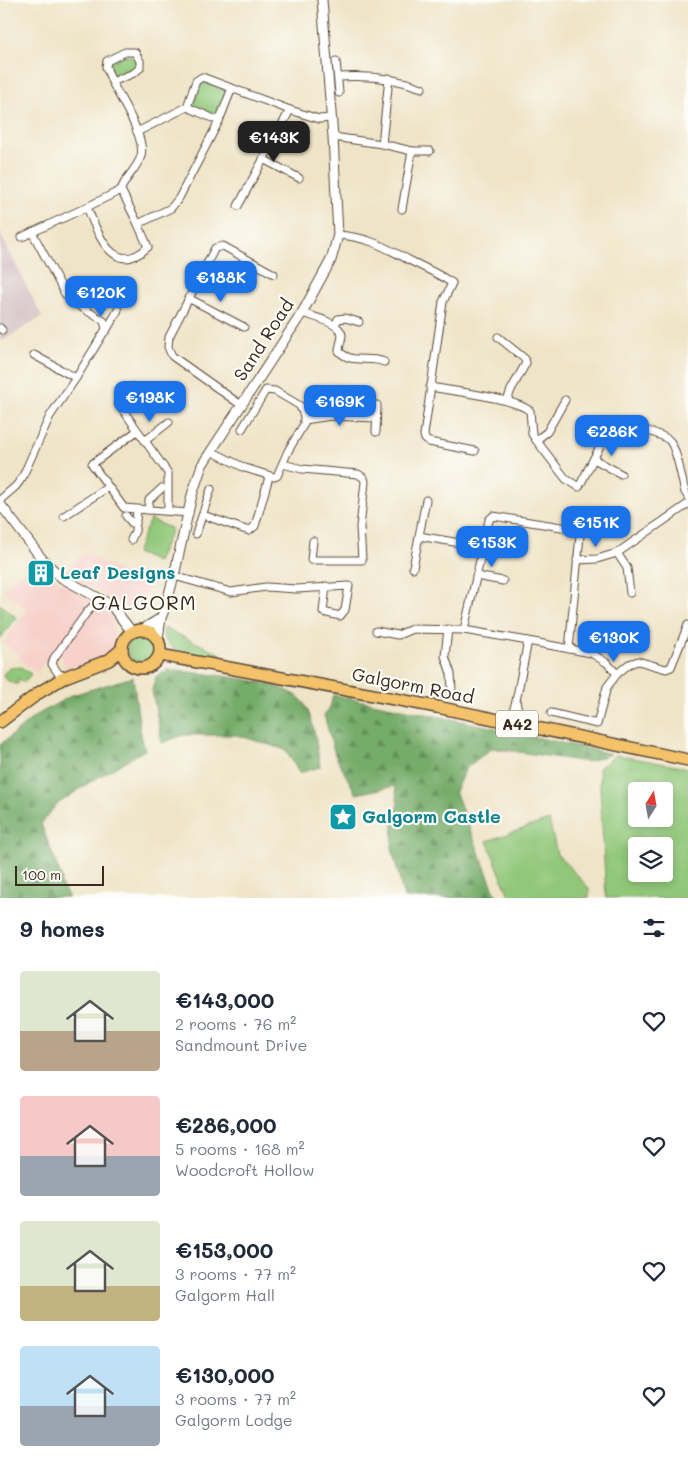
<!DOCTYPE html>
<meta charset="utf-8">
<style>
body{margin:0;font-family:Mali,sans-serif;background:#f2f2f3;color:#1f2937;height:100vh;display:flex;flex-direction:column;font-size:19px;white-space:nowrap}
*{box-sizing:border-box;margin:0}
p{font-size:16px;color:#747a83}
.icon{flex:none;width:28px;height:28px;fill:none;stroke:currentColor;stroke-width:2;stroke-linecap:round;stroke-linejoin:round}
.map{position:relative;height:898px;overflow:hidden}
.drawer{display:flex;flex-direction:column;background:#fff;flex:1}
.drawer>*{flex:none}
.needle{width:32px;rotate:11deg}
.controls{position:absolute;left:628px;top:782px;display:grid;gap:10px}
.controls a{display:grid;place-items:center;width:45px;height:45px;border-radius:5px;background:#fff;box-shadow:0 2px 8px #0003;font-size:25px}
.scale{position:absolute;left:15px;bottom:12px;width:89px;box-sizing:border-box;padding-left:5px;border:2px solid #3b2a1e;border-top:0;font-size:14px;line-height:18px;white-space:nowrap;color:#3b2a1e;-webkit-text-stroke:4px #fdfcf7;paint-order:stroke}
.price{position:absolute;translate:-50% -42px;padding:0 11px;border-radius:10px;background:#1a73e8;color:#fff;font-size:16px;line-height:32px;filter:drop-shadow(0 1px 2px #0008)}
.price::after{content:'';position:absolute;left:50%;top:30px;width:15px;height:11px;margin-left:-8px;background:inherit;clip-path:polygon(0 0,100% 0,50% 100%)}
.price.selected{background:#222;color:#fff}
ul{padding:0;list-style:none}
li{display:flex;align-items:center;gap:15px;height:125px;padding:0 20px}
li span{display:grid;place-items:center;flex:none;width:140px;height:100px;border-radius:5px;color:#555}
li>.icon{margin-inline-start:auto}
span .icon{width:60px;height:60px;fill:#fffc;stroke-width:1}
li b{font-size:21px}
h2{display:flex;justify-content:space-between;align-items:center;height:60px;padding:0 20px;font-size:21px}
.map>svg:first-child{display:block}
.built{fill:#f7d0ca}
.industrial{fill:#d2bec2}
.green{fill:#90c779;stroke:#66784c;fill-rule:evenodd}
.forest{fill:url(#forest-firs);stroke:#586b44}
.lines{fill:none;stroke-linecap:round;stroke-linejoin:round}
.minor-casing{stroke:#564637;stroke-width:9}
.tertiary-casing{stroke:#564637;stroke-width:11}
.primary-casing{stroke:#564637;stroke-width:14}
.minor{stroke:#fff;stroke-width:7}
.tertiary{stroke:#fff;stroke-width:9}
.primary{stroke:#f3c26a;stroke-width:11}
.labels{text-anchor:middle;stroke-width:4.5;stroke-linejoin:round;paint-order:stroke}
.shield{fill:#fdfcf7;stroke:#75695f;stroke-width:1}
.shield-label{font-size:16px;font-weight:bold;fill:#3b2a1e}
.street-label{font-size:18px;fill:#3b2a1e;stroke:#fdfcf7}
.culture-label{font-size:18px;font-weight:bold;fill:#0d838f;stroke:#fdfcf7;text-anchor:start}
.quarter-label{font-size:20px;letter-spacing:1px;fill:#3b2a1e;stroke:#fdfcf7}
</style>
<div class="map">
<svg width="688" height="898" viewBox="0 0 688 898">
<defs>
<pattern id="forest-firs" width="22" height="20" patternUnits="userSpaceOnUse" patternTransform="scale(1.25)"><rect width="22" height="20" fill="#74ac69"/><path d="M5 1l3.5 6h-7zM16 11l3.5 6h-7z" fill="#608c56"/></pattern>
</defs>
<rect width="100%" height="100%" fill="#fdfcf7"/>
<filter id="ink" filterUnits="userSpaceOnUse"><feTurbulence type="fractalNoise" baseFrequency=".02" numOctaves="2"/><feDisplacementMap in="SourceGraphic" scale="10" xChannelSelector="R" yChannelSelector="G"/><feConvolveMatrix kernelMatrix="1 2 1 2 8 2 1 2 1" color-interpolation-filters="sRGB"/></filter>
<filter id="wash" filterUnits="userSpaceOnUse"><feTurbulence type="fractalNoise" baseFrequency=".0096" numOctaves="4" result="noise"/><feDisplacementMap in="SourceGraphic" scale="20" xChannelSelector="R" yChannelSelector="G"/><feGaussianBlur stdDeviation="1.12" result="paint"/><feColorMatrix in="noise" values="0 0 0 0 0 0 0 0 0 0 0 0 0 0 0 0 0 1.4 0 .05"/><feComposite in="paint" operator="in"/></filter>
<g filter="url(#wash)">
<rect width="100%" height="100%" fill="#efe4c7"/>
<!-- built -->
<g class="built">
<polygon points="83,552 149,587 136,612 113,601 66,573"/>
<polygon points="37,558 58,581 89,598 104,609 112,619 114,645 108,653 66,670 62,656 53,650 37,673 19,659 20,656 3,643 27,610 3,590"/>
</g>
<!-- industrial -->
<polygon class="industrial" points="0,233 42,317 0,342"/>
<!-- green -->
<g class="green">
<polygon points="125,55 136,57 138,61 134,70 119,77 111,73 109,70 111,62"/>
<polygon points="202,80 225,90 226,95 217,115 211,114 211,113 196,107 195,108 191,105 192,101 195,101 200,86 198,84"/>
<polygon points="150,519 172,529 157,562 136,553"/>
<polygon points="0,604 17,618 0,638"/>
<path d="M164,628L221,654L220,658C206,658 173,655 165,640C163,637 163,632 164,628Z"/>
<circle cx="142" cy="648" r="15"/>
<path d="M21,667L31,674L24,683L18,678V684C12,684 5,681 3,674L10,668Z"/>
<path d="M616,755L688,768V898H606L599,768ZM636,791H664V819H636ZM636,846H664V874H636Z"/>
<polygon points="549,820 557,854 589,888 589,898 510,898 487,841"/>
</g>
<!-- forest -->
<g class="forest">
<path d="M168,670C195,673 290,679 304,703C314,719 317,748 320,767L299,773L286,750L237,735H183L162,743L152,690L156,677Z"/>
<polygon points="133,677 140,730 145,750 90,782 56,805 41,824 62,879 60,883 69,897 0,898 0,745 35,716 72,695"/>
<polygon points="333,695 500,729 611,754 587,762 492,748 466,768 455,791 497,898 404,898 392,848 393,823 398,804 395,786 356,794 335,755 324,715 330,708"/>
</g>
</g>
<g filter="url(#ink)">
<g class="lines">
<defs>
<g id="minor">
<polyline points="336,61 339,93"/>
<path d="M338,77C367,75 394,77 422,88"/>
<path d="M112,82L106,67L107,61L125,52H135L140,61V68L134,73L112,82C121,100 146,138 141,156C137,169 125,177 121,190L138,224"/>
<polyline points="219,121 187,107 196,81 202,77 290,110 319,119 331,118"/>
<polyline points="137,132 187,107"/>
<polyline points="333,137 382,144 412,151 430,151"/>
<polyline points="382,144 389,78"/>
<polyline points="263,159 299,178"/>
<polyline points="238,206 290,110"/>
<polyline points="87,207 121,190"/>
<polyline points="402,209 412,151"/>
<path d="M338,235C369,237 384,247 411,261C425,268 439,274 452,283L443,302L424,435L425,439L429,442L475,451"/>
<path d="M22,237L87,207C97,232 113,279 148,247L138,224L171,208L179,198L219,121L232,88"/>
<polyline points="188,298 244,327"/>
<path d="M302,313C312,316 341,323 342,335C342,340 339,345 339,351C351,365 369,355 384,362"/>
<polyline points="335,325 338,319 345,318 359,322"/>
<polyline points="0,328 2,330"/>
<polyline points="106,331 118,310"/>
<polyline points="498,337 525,359 526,363 511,390 507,401"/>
<polyline points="34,355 76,378"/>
<polyline points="134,387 121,397 118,403 168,473 168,510"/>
<path d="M430,387C452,391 515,398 530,411L532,434L536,440L566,479L579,487L611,425L617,422C630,426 659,432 669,440C677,448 682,481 685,492L688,497"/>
<polyline points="241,405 172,356 168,347 169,337 215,248 223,246 274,274"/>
<polyline points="304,420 331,416 376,418"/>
<polyline points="137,431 92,464 124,508 189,513"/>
<polyline points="376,432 377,405"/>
<polyline points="536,440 547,432 565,400"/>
<polyline points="145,441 169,422"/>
<polyline points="211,451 245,468 274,477 277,476 288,451 304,424 304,416 300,406 297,404 275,391 266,390 242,429"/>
<polyline points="594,459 621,474"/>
<polyline points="283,464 302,469 358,474 364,478 365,482 360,527 362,560 311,560 313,541"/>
<polyline points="0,500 16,486 22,478 50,416 76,378 106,329 104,321 74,303 65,294 32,232"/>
<polyline points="426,500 419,536 483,547"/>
<polyline points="148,510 149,500 162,488"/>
<polyline points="203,515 249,531 255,526 269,477"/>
<polyline points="64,516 108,487"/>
<polyline points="126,516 132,523 136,524"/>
<polyline points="196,534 211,489"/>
<polyline points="131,540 135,531 137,510"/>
<polyline points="617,553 627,568 630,593"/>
<polyline points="577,560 597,559 617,553 688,504"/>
<polyline points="413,568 419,536"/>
<polyline points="174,576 231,592 266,587 296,589 349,586 345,610 340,616 323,612 326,586"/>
<polyline points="476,576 503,581"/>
<polyline points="448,629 445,656 451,674 452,690"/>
<polyline points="464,630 483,547 489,520 493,516 574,529 580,535 569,649"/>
<polyline points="376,631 398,635 412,629 464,630 528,641 591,653 607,663 617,674"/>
<polyline points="65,677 58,673 52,664 54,658 87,612 100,599"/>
<polyline points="516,702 522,725"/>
<polyline points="551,713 597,724 607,687 617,674 629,664 638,661 666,669 671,667 688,625"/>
<polyline points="510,722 516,701 528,641"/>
</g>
<g id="tertiary">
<polyline points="0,504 42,559 62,578 111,605 132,632"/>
<polyline points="143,629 161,618"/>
<polyline points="158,638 161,618 166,605 174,576 192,495 202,465 302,313 331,260 338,235 333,137 322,0"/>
</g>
<g id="primary">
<circle cx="141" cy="649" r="19"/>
<polyline points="160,655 437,707 688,760"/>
<polyline points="0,722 40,692 65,677 109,660 122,649"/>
</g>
</defs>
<!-- minor casing -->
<use href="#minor" class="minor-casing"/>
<!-- tertiary casing -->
<use href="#tertiary" class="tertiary-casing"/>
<!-- primary casing -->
<use href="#primary" class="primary-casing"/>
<!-- minor -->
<use href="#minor" class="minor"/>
<!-- tertiary -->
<use href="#tertiary" class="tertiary"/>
<!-- primary -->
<use href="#primary" class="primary"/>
</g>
</g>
<!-- icons -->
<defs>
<symbol id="building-square" viewBox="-11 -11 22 22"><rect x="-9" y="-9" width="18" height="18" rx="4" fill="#0f9aa8" stroke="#fdfcf7"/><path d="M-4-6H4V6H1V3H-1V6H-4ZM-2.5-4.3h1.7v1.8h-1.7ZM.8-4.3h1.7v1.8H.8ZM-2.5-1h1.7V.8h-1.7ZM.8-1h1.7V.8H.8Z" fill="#fff"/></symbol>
<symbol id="sight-square" viewBox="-11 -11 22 22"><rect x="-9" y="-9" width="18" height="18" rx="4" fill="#0f9aa8" stroke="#fdfcf7"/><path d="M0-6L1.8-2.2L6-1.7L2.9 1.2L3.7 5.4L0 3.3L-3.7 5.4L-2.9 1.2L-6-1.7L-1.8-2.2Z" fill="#fff"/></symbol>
</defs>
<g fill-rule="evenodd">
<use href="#building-square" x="25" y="557" width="32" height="32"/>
<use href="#sight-square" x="327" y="801" width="32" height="32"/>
</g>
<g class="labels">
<!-- shield labels -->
<rect class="shield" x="496" y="710.5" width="42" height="27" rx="4"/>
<g class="shield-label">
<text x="517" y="730">A42</text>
</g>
<!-- street labels -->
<g class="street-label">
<text transform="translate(264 340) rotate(-57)" y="6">Sand Road</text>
<text transform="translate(413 686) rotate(11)" y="6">Galgorm Road</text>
</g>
<!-- culture labels -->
<g class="culture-label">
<text x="60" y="579">Leaf Designs</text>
<text x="362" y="823">Galgorm Castle</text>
</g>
<!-- quarter labels -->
<g class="quarter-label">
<text x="144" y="610">GALGORM</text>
</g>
</g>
</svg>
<div class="controls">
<a><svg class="needle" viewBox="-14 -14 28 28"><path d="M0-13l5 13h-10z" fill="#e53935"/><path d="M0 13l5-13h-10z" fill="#747a83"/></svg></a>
<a><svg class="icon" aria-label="layers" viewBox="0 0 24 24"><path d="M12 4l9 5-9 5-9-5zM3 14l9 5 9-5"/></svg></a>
</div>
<div class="scale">100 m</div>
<b class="price selected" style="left:274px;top:163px">€143K</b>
<b class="price" style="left:221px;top:303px">€188K</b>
<b class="price" style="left:101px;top:318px">€120K</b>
<b class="price" style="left:150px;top:423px">€198K</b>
<b class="price" style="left:340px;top:427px">€169K</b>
<b class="price" style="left:612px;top:457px">€286K</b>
<b class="price" style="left:596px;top:548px">€151K</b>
<b class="price" style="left:492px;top:568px">€153K</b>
<b class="price" style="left:614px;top:663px">€130K</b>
</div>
<section class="drawer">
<h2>9 homes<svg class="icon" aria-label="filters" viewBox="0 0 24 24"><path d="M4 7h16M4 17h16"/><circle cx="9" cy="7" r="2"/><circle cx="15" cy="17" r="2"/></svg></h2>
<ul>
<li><span style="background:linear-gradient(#dfe7d0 60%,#b9a48a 0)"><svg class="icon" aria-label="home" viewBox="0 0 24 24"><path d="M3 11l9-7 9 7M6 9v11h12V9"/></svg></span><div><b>€143,000</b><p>2 rooms · 76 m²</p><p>Sandmount Drive</p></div><svg class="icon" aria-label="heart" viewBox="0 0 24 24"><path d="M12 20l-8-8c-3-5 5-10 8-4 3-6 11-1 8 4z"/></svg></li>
<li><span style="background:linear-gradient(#f6c9c9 60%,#9aa5b1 0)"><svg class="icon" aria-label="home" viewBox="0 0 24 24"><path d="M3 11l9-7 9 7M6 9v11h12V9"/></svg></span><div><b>€286,000</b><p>5 rooms · 168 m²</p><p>Woodcroft Hollow</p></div><svg class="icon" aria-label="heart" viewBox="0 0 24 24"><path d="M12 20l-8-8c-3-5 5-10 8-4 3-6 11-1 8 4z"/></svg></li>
<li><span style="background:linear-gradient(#dfe7d0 65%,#c2b280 0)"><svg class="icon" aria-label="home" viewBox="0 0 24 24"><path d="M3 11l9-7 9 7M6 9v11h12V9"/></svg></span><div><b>€153,000</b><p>3 rooms · 77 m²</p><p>Galgorm Hall</p></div><svg class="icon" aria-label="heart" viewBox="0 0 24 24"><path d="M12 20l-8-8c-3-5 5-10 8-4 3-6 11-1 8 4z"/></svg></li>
<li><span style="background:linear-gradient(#bfe0f5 60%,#9aa5b1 0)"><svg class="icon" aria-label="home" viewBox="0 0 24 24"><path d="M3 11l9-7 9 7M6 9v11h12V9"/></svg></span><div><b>€130,000</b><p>3 rooms · 77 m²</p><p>Galgorm Lodge</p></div><svg class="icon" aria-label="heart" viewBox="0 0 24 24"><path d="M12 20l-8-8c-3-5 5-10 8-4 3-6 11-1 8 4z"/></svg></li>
</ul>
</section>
